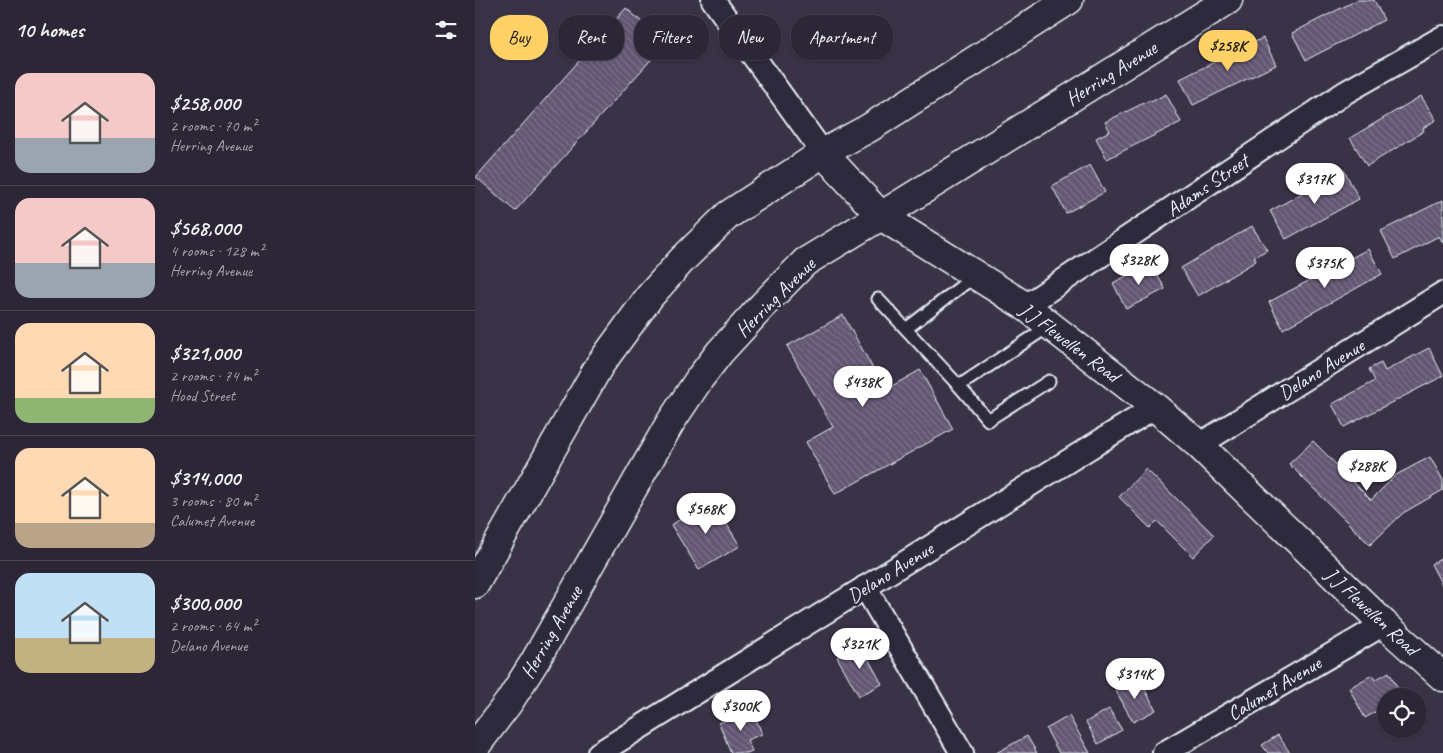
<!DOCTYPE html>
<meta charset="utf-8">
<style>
body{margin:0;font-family:Caveat,sans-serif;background:#383242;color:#f1f3f6;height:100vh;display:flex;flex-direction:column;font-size:19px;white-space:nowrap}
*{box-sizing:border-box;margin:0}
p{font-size:16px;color:#a6a5ad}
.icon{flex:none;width:28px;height:28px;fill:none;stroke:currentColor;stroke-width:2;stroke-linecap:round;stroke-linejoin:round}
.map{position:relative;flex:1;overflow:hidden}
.side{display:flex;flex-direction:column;background:#2c2636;width:475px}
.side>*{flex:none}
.top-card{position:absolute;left:15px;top:15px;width:475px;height:45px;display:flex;gap:10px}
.buttons{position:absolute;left:902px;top:688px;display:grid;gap:10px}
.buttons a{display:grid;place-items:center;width:50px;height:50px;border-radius:50%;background:#2c2636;box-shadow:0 1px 4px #0004,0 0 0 1px #484351;font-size:25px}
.price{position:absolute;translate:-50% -42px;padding:0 11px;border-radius:18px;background:#fff;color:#222;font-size:16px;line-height:32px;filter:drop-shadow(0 1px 2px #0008)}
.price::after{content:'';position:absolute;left:50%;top:30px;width:15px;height:11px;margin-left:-8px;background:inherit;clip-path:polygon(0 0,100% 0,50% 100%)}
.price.current{background:#ffd166;color:#111}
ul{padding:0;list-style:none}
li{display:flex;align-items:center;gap:15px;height:125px;padding:0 15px}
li+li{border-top:1px solid #484351}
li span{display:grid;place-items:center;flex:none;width:140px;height:100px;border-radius:15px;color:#555}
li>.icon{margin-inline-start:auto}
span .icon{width:60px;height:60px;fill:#fffc;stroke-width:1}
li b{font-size:21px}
h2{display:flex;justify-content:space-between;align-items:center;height:60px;padding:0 15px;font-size:21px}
.tag{padding:0 18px;border-radius:20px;background:#2c2636;box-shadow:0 1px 4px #0004,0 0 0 1px #484351;font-size:18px;line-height:45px}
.tag.current{background:#ffd166;color:#111}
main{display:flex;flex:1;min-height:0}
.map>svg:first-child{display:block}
.building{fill:url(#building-back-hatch);stroke:#e8f1f8}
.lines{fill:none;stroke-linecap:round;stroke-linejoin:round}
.lane-casing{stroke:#e8f1f8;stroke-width:15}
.street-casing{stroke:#e8f1f8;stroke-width:26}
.secondary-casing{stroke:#e8f1f8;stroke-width:31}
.lane{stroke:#2f2a3d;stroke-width:11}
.street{stroke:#2f2a3d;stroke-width:22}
.secondary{stroke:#2f2a3d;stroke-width:28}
.labels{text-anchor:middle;stroke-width:5;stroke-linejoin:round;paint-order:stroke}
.street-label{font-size:20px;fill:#e8f1f8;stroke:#2f2a3d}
</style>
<main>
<section class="side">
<h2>10 homes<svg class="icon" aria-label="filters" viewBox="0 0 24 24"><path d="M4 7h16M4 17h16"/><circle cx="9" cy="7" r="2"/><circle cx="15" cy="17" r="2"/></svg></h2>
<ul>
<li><span style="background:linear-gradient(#f6c9c9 65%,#9aa5b1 0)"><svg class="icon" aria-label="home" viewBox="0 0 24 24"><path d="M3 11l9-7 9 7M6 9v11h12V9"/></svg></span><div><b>$258,000</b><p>2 rooms · 70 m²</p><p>Herring Avenue</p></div></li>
<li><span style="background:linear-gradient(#f6c9c9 65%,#9aa5b1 0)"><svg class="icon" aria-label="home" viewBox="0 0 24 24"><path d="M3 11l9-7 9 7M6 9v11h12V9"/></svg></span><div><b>$568,000</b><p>4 rooms · 128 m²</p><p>Herring Avenue</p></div></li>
<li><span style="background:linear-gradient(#ffd9b3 75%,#8fb573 0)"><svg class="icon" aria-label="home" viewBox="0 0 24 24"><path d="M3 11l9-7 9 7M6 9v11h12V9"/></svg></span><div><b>$321,000</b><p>2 rooms · 74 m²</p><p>Hood Street</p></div></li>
<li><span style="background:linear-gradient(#ffd9b3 75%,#b9a48a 0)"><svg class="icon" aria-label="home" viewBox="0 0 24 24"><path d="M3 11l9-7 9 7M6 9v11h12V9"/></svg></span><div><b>$314,000</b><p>3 rooms · 80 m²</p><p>Calumet Avenue</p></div></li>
<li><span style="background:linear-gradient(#bfe0f5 65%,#c2b280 0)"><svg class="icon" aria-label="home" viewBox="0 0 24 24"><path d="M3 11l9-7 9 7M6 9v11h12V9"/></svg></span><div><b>$300,000</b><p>2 rooms · 64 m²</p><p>Delano Avenue</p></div></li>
</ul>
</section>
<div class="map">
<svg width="968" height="753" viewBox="0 0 968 753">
<defs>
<pattern id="building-back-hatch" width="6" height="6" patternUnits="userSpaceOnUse" patternTransform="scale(1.25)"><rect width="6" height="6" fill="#645773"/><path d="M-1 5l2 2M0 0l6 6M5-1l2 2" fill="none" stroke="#7a7088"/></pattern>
</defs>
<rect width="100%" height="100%" fill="#3a3348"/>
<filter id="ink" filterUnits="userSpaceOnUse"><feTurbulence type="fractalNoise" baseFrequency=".02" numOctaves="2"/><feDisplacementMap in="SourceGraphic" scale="10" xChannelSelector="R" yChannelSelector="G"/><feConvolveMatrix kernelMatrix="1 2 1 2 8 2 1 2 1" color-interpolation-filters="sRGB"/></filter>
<g filter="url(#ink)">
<!-- building -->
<g class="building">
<polygon points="882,0 899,0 909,20 831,60 817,33"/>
<polygon points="151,8 191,43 40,211 1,177"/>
<polygon points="788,38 801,65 718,105 705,79"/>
<polygon points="691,94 706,122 632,159 621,138 635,131 630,122 675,100 676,102"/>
<polygon points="946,96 961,120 948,128 949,131 892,166 875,138"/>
<polygon points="615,165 630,192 591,213 577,186"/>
<polygon points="869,170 884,199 811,239 795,211"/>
<polygon points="968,200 968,243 964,236 920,259 906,231"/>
<polygon points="777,226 792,250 779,257 781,261 723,296 706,268"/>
<polygon points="893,249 907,274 808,329 794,302"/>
<polygon points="676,263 690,289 651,309 638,283"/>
<polygon points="368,315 410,390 445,370 478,429 360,494 331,442 358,427 312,346"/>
<polygon points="954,348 968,376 869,427 857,404 900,381 894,369 906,363 910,371"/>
<polygon points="838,441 896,500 921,475 955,457 968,480 968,490 928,513 895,545 814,464"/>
<polygon points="671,469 739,535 718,557 682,521 675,528 644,497"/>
<polygon points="237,500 265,546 224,570 196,525"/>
<polygon points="968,558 968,587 956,564"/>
<polygon points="385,644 407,684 384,696 362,657"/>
<polygon points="914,672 927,696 911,696 911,706 890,718 874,688 897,675 900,680"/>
<polygon points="663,677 681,710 658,722 640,689"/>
<polygon points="277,709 287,734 272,740 277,751 272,753 256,753 244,723"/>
<polygon points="634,709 647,730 623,744 611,722"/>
<polygon points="594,716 615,753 584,753 571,729"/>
<polygon points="803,735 815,753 793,753 787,745"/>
<polygon points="552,736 562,753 521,753"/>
</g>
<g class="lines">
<defs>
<g id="lane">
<polyline points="403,299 484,386 513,420 574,381"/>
<polyline points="431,329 501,275"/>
<polyline points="484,386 574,326"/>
</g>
<g id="street">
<polyline points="238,0 348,153"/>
<polyline points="550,306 871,92 968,37"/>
<polyline points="724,445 968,293"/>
<polyline points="390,587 487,753"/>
<polyline points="124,753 680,407"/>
<polyline points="689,753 909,624"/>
</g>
<g id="secondary">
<polyline points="348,153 406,216 550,306 680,407 724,445 909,624 968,677"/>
<polyline points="0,584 124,366 175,296 207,260 253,215 348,153 394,128 594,0"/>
<polyline points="0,747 34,702 60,661 195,423 225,378 245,352 289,304 330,262 406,216 753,0"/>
</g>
</defs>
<!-- lane casing -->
<use href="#lane" class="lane-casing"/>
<!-- street casing -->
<use href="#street" class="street-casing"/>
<!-- secondary casing -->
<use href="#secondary" class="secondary-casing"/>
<!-- lane -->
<use href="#lane" class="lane"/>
<!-- street -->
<use href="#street" class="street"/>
<!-- secondary -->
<use href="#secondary" class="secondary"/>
</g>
</g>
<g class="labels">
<!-- street labels -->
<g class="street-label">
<text transform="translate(636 73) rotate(-32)" y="7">Herring Avenue</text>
<text transform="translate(732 185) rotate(-34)" y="7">Adams Street</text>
<text transform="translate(300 297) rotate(-45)" y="7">Herring Avenue</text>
<text transform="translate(595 342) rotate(37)" y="7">J J Flewellen Road</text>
<text transform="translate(846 369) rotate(-32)" y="7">Delano Avenue</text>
<text transform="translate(415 572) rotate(-32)" y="7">Delano Avenue</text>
<text transform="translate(897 611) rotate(43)" y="7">J J Flewellen Road</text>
<text transform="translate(76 632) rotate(-60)" y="7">Herring Avenue</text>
<text transform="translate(799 688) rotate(-31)" y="7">Calumet Avenue</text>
</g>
</g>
</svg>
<div class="buttons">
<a><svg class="icon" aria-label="locate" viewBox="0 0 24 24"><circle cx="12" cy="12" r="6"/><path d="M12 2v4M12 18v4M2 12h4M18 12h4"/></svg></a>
</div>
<b class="price current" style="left:753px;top:72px">$258K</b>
<b class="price" style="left:840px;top:205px">$317K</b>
<b class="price" style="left:664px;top:286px">$328K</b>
<b class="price" style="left:850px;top:289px">$375K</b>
<b class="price" style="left:388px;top:408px">$438K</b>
<b class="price" style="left:892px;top:492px">$288K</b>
<b class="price" style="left:231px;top:535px">$568K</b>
<b class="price" style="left:385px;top:670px">$321K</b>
<b class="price" style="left:660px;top:700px">$314K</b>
<b class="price" style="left:266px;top:732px">$300K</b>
<div class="top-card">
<a class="tag current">Buy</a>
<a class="tag">Rent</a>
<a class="tag">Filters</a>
<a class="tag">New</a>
<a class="tag">Apartment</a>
</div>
</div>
</main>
